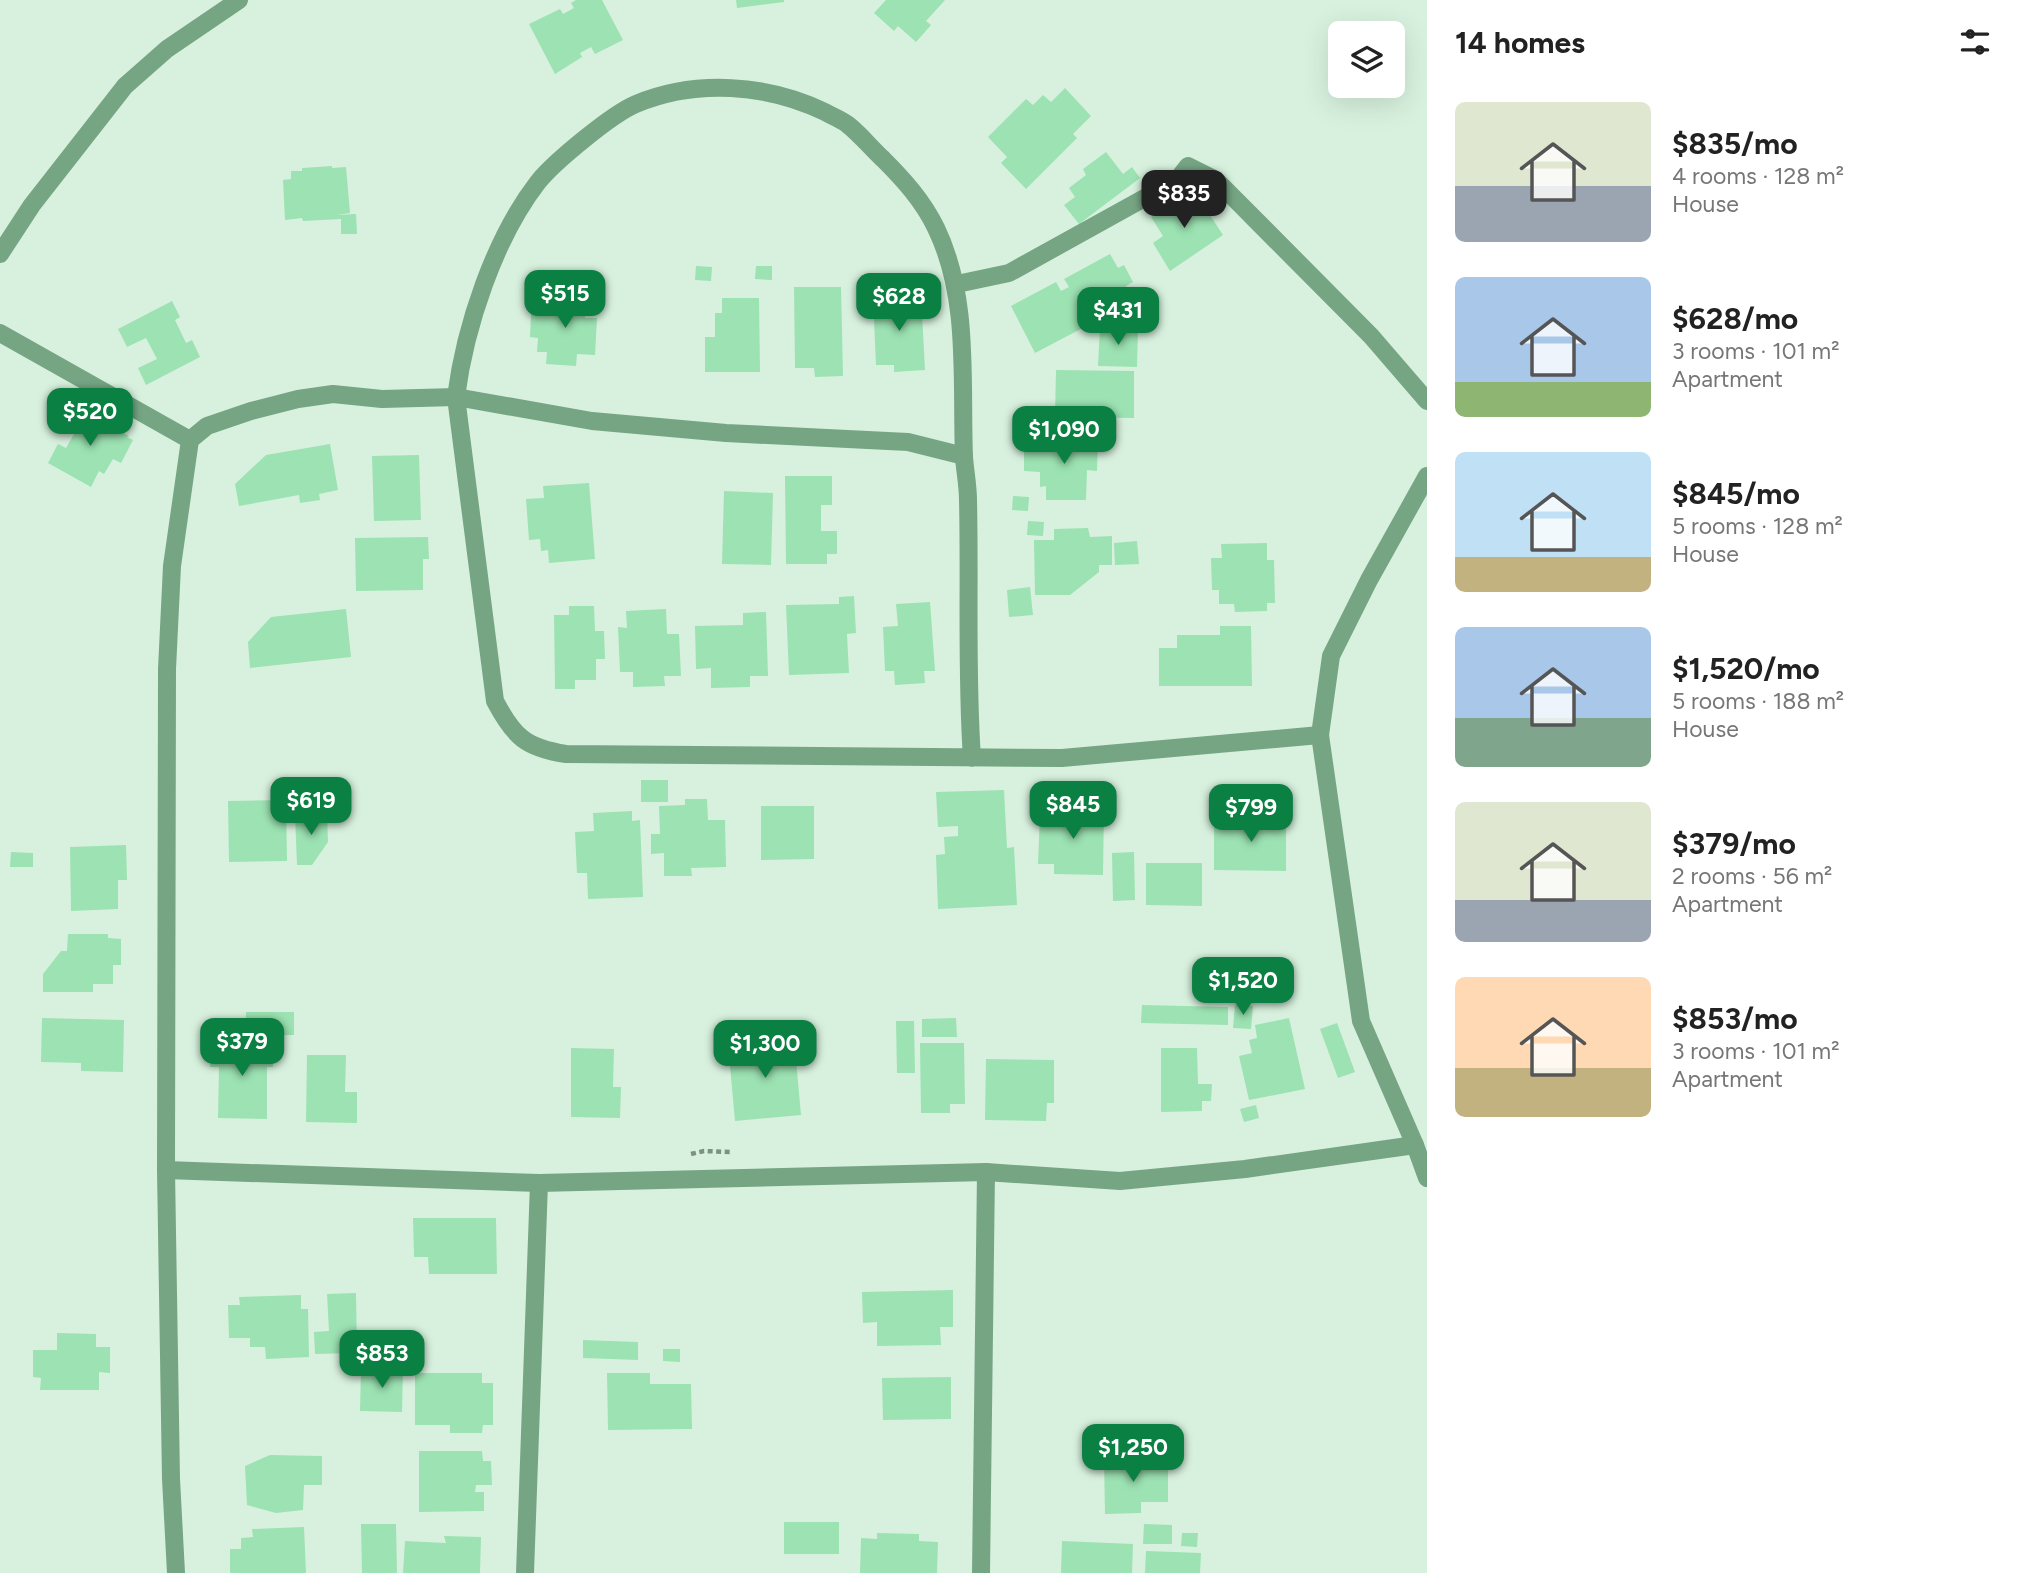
<!DOCTYPE html>
<meta charset="utf-8">
<style>
body{margin:0;font-family:Figtree,sans-serif;background:#f6f6f6;color:#222;height:100vh;display:flex;flex-direction:column;font-size:26px;white-space:nowrap}
*{box-sizing:border-box;margin:0}
p{font-size:23px;color:#767676}
.icon{flex:none;width:38px;height:38px;fill:none;stroke:currentColor;stroke-width:2;stroke-linecap:round;stroke-linejoin:round}
.map{position:relative;flex:1;overflow:hidden}
.sheet{display:flex;flex-direction:column;background:#fff;width:595px}
.sheet>*{flex:none}
.buttons{position:absolute;left:1328px;top:21px;display:grid;gap:14px}
.buttons a{display:grid;place-items:center;width:77px;height:77px;border-radius:10px;background:#fff;box-shadow:0 7px 28px #0002;font-size:35px}
.price{position:absolute;translate:-50% -60px;padding:0 16px;border-radius:14px;background:#0b8043;color:#fff;font-size:23px;line-height:46px;filter:drop-shadow(0 2px 4px #0008)}
.price::after{content:'';position:absolute;left:50%;top:42px;width:21px;height:16px;margin-left:-10px;background:inherit;clip-path:polygon(0 0,100% 0,50% 100%)}
.price.active{background:#222;color:#fff}
ul{padding:0;list-style:none}
li{display:flex;align-items:center;gap:21px;height:175px;padding:0 28px}
li span{display:grid;place-items:center;flex:none;width:196px;height:140px;border-radius:10px;color:#555}
li>.icon{margin-inline-start:auto}
span .icon{width:84px;height:84px;fill:#fffc;stroke-width:1}
li b{font-size:30px}
h2{display:flex;justify-content:space-between;align-items:center;height:84px;padding:0 28px;font-size:30px}
main{display:flex;flex:1;min-height:0}
.map>svg:first-child{display:block}
.building{fill:#9ce2b2}
.lines{fill:none;stroke-linecap:round;stroke-linejoin:round}
.path{stroke:#7e9082;stroke-width:4.5;stroke-dasharray:5 3.5;stroke-linecap:butt}
.minor{stroke:#76a584;stroke-width:18}
.tertiary{stroke:#76a584;stroke-width:18}
</style>
<main>
<div class="map">
<svg width="1427" height="1573" viewBox="0 0 1427 1573">
<rect width="100%" height="100%" fill="#d8f1de"/>
<!-- building -->
<g class="building">
<polygon points="576,0 602,0 623,40 595,54 591,47 580,53 582,57 555,74 529,24 560,9 563,14 574,8 571,3"/>
<polygon points="736,0 784,0 784,2 737,8"/>
<polygon points="886,0 945,0 926,21 931,25 916,42 898,26 894,31 874,13"/>
<polygon points="1065,88 1091,116 1073,134 1077,138 1026,189 1001,163 1007,157 988,137 1026,99 1033,105 1043,95 1051,102"/>
<polygon points="1106,152 1123,174 1132,167 1140,178 1079,224 1064,205 1075,197 1069,188 1086,175 1083,169"/>
<polygon points="332,166 332,168 346,167 350,213 336,215 356,214 357,234 341,234 341,219 303,221 302,218 285,220 283,180 291,179 291,171 302,171 302,168"/>
<polygon points="1193,189 1223,235 1170,271 1153,243 1163,236 1151,217"/>
<polygon points="1110,254 1118,268 1124,265 1133,282 1126,286 1134,301 1035,353 1011,306 1056,282 1061,291 1069,287 1064,279"/>
<polygon points="696,266 712,267 711,281 695,280"/>
<polygon points="756,266 772,266 772,280 755,279"/>
<polygon points="794,287 841,287 843,376 815,377 814,368 795,368"/>
<polygon points="552,293 586,295 585,318 597,318 595,355 577,354 576,366 546,364 547,352 537,352 538,338 530,337 531,314 551,315"/>
<polygon points="921,295 925,370 894,372 894,365 876,365 873,297"/>
<polygon points="722,298 759,298 760,372 705,372 705,337 715,337 715,313 722,313"/>
<polygon points="172,301 180,317 175,320 186,343 192,340 200,357 146,385 138,368 157,359 146,338 127,347 118,329"/>
<polygon points="1100,327 1138,328 1137,367 1098,366"/>
<polygon points="1056,370 1134,371 1134,418 1055,417"/>
<polygon points="74,410 86,417 89,413 129,436 127,437 133,440 121,463 113,459 104,474 99,471 91,487 48,463 58,444 66,448 74,434 64,429"/>
<polygon points="1045,436 1098,438 1097,471 1087,470 1086,500 1046,500 1046,486 1040,487 1040,472 1024,471 1024,450 1044,450"/>
<polygon points="330,444 338,490 319,494 320,500 300,503 299,495 239,506 235,484 266,455"/>
<polygon points="419,455 421,520 374,521 372,456"/>
<polygon points="785,476 832,476 832,505 821,505 821,531 837,531 837,554 827,554 827,564 786,564"/>
<polygon points="589,483 595,559 549,563 548,550 541,551 540,539 529,540 526,499 544,498 543,486"/>
<polygon points="724,491 773,493 771,565 722,564"/>
<polygon points="1013,496 1029,497 1028,511 1012,510"/>
<polygon points="1028,521 1044,522 1043,536 1027,535"/>
<polygon points="1088,528 1090,537 1112,536 1112,565 1099,565 1099,572 1070,595 1035,595 1034,540 1054,540 1054,529"/>
<polygon points="428,537 429,559 423,559 423,590 356,591 355,538"/>
<polygon points="1137,541 1139,564 1115,565 1114,543"/>
<polygon points="1267,543 1267,560 1274,560 1275,603 1267,603 1267,611 1235,612 1234,604 1219,604 1219,590 1212,590 1211,558 1222,558 1221,544"/>
<polygon points="1030,587 1033,615 1009,617 1007,590"/>
<polygon points="854,596 856,633 847,634 849,673 789,675 786,605 839,604 839,597"/>
<polygon points="930,602 935,671 924,671 925,683 895,685 894,671 885,671 883,627 898,626 896,604"/>
<polygon points="569,606 594,606 595,631 604,631 605,659 596,659 596,680 575,680 575,689 555,689 554,615 569,615"/>
<polygon points="346,609 351,657 250,668 248,642 271,617"/>
<polygon points="666,609 667,634 679,634 681,676 664,676 665,686 633,687 633,672 620,672 618,627 627,628 626,611"/>
<polygon points="766,612 768,676 750,676 750,687 711,688 711,668 696,669 695,626 743,625 743,613"/>
<polygon points="1220,626 1251,626 1252,686 1159,686 1159,648 1177,648 1177,635 1220,635"/>
<rect x="641" y="780" width="27" height="22"/>
<polygon points="1004,790 1007,848 1014,847 1017,905 938,909 936,855 945,854 944,837 958,836 958,826 938,827 936,792"/>
<polygon points="685,799 707,799 708,820 725,820 726,867 691,868 692,876 664,876 664,853 651,854 651,834 660,834 659,806 685,805"/>
<polygon points="286,800 287,861 229,862 228,801"/>
<polygon points="761,806 814,806 814,859 761,860"/>
<polygon points="1072,807 1104,808 1103,875 1054,874 1054,864 1038,864 1040,813 1072,814"/>
<polygon points="1263,810 1286,822 1286,871 1214,870 1214,825"/>
<polygon points="632,811 632,821 640,820 643,897 588,899 587,873 577,873 575,832 594,831 593,813"/>
<polygon points="327,812 328,842 312,865 297,865 295,814"/>
<polygon points="126,845 127,880 118,880 118,909 71,911 70,847"/>
<polygon points="11,852 33,853 33,867 10,867"/>
<polygon points="1134,852 1135,900 1113,901 1112,853"/>
<polygon points="1146,863 1202,863 1202,906 1146,905"/>
<polygon points="68,934 108,934 108,938 121,939 121,965 113,965 113,984 93,984 93,992 43,992 43,974 61,951 67,951"/>
<polygon points="1142,1005 1228,1007 1228,1025 1141,1023"/>
<polygon points="1235,1005 1253,1006 1251,1029 1233,1028"/>
<polygon points="246,1012 294,1012 294,1035 246,1036"/>
<polygon points="42,1018 124,1020 123,1072 81,1071 81,1063 41,1062"/>
<polygon points="956,1018 957,1037 922,1037 922,1019"/>
<polygon points="1289,1018 1305,1089 1249,1100 1239,1056 1252,1053 1249,1040 1257,1038 1255,1025"/>
<polygon points="896,1021 914,1021 915,1073 897,1073"/>
<polygon points="1337,1023 1355,1072 1338,1078 1320,1029"/>
<polygon points="794,1038 801,1115 735,1121 728,1044"/>
<polygon points="211,1041 273,1042 273,1067 267,1067 267,1119 218,1118 219,1067 210,1067"/>
<polygon points="920,1043 964,1043 965,1104 950,1104 950,1113 921,1113"/>
<polygon points="571,1048 614,1049 613,1087 621,1087 620,1118 571,1117"/>
<polygon points="1161,1048 1197,1048 1198,1084 1212,1084 1211,1101 1202,1101 1202,1111 1161,1112"/>
<polygon points="307,1055 346,1055 345,1092 357,1092 357,1123 306,1122"/>
<polygon points="986,1059 1054,1060 1054,1103 1047,1103 1046,1121 985,1120"/>
<polygon points="1256,1105 1259,1118 1244,1122 1240,1109"/>
<polygon points="413,1218 496,1218 497,1274 429,1274 428,1257 414,1257"/>
<polygon points="953,1290 953,1327 940,1327 941,1345 877,1346 877,1322 863,1323 862,1292"/>
<polygon points="356,1293 357,1353 315,1354 314,1332 329,1331 327,1294"/>
<polygon points="301,1295 301,1309 308,1309 309,1357 266,1359 265,1347 250,1347 250,1338 229,1338 228,1305 240,1305 239,1297"/>
<polygon points="57,1333 96,1334 96,1347 110,1347 110,1373 99,1372 99,1390 40,1390 41,1378 33,1377 33,1350 57,1350"/>
<polygon points="583,1340 638,1342 638,1360 583,1358"/>
<polygon points="663,1349 680,1349 680,1362 663,1361"/>
<polygon points="361,1367 403,1368 402,1412 360,1411"/>
<polygon points="415,1373 482,1373 482,1383 493,1383 493,1425 483,1425 482,1433 450,1433 450,1425 415,1425"/>
<polygon points="607,1373 650,1373 650,1384 691,1384 692,1429 608,1430"/>
<polygon points="951,1377 951,1419 883,1420 882,1378"/>
<polygon points="419,1451 482,1451 483,1461 491,1461 492,1485 476,1485 475,1492 484,1492 484,1511 419,1512"/>
<polygon points="270,1455 322,1456 322,1485 304,1485 303,1510 276,1513 247,1505 245,1466"/>
<polygon points="1135,1456 1135,1463 1168,1463 1168,1502 1141,1502 1141,1513 1105,1514 1104,1457"/>
<rect x="784" y="1522" width="55" height="32"/>
<polygon points="361,1524 396,1524 397,1573 362,1573"/>
<polygon points="1144,1524 1172,1525 1172,1544 1143,1544"/>
<polygon points="304,1527 306,1573 230,1573 230,1549 241,1549 241,1538 253,1537 252,1529"/>
<polygon points="877,1533 919,1534 919,1541 938,1542 937,1573 860,1573 861,1538 877,1539"/>
<polygon points="1182,1533 1198,1533 1197,1547 1181,1546"/>
<polygon points="444,1536 481,1537 480,1573 403,1573 405,1541 446,1543"/>
<polygon points="1062,1541 1133,1544 1132,1573 1061,1573"/>
<polygon points="1146,1551 1201,1553 1200,1573 1145,1573"/>
</g>
<g class="lines">
<!-- path -->
<polyline class="path" points="691,1154 704,1151 731,1152"/>
<!-- minor -->
<g class="minor">
<polyline points="957,284 1009,273 1177,180 1188,166 1216,180 1371,336 1427,401"/>
<polyline points="0,333 190,440"/>
<polyline points="1427,476 1369,580 1331,656 1320,735 1361,1021 1415,1145 1427,1178"/>
<path d="M972,758C966,672 970,586 968,500C968,486 965,471 964,457C961,381 970,298 936,228C923,201 904,180 883,159C871,148 860,134 847,124C840,119 832,116 825,112C767,84 696,79 636,104C612,114 554,162 538,182C494,239 465,327 456,397L495,701C514,737 526,748 566,754L1062,758L1320,735"/>
<polyline points="166,1170 539,1183 986,1172 1120,1181 1245,1169 1415,1145"/>
<polyline points="176,1573 171,1479 166,1170 167,669 172,566 190,440 207,426 251,411 298,399 333,394 382,399 456,397 592,421 726,433 908,442 964,456"/>
<polyline points="525,1573 539,1183"/>
<polyline points="981,1573 986,1172"/>
</g>
<!-- tertiary -->
<polyline class="tertiary" points="0,254 32,205 125,86 167,49 239,0"/>
</g>
</svg>
<div class="buttons">
<a><svg class="icon" aria-label="layers" viewBox="0 0 24 24"><path d="M12 4l9 5-9 5-9-5zM3 14l9 5 9-5"/></svg></a>
</div>
<b class="price active" style="left:1184px;top:230px">$835</b>
<b class="price" style="left:565px;top:330px">$515</b>
<b class="price" style="left:899px;top:333px">$628</b>
<b class="price" style="left:1118px;top:347px">$431</b>
<b class="price" style="left:90px;top:448px">$520</b>
<b class="price" style="left:1064px;top:466px">$1,090</b>
<b class="price" style="left:311px;top:837px">$619</b>
<b class="price" style="left:1073px;top:841px">$845</b>
<b class="price" style="left:1251px;top:844px">$799</b>
<b class="price" style="left:1243px;top:1017px">$1,520</b>
<b class="price" style="left:242px;top:1078px">$379</b>
<b class="price" style="left:765px;top:1080px">$1,300</b>
<b class="price" style="left:382px;top:1390px">$853</b>
<b class="price" style="left:1133px;top:1484px">$1,250</b>
</div>
<section class="sheet">
<h2>14 homes<svg class="icon" aria-label="filters" viewBox="0 0 24 24"><path d="M4 7h16M4 17h16"/><circle cx="9" cy="7" r="2"/><circle cx="15" cy="17" r="2"/></svg></h2>
<ul>
<li><span style="background:linear-gradient(#dfe7d0 60%,#9aa5b1 0)"><svg class="icon" aria-label="home" viewBox="0 0 24 24"><path d="M3 11l9-7 9 7M6 9v11h12V9"/></svg></span><div><b>$835/mo</b><p>4 rooms · 128 m²</p><p>House</p></div></li>
<li><span style="background:linear-gradient(#a9c7e8 75%,#8fb573 0)"><svg class="icon" aria-label="home" viewBox="0 0 24 24"><path d="M3 11l9-7 9 7M6 9v11h12V9"/></svg></span><div><b>$628/mo</b><p>3 rooms · 101 m²</p><p>Apartment</p></div></li>
<li><span style="background:linear-gradient(#bfe0f5 75%,#c2b280 0)"><svg class="icon" aria-label="home" viewBox="0 0 24 24"><path d="M3 11l9-7 9 7M6 9v11h12V9"/></svg></span><div><b>$845/mo</b><p>5 rooms · 128 m²</p><p>House</p></div></li>
<li><span style="background:linear-gradient(#a9c7e8 65%,#7fa58c 0)"><svg class="icon" aria-label="home" viewBox="0 0 24 24"><path d="M3 11l9-7 9 7M6 9v11h12V9"/></svg></span><div><b>$1,520/mo</b><p>5 rooms · 188 m²</p><p>House</p></div></li>
<li><span style="background:linear-gradient(#dfe7d0 70%,#9aa5b1 0)"><svg class="icon" aria-label="home" viewBox="0 0 24 24"><path d="M3 11l9-7 9 7M6 9v11h12V9"/></svg></span><div><b>$379/mo</b><p>2 rooms · 56 m²</p><p>Apartment</p></div></li>
<li><span style="background:linear-gradient(#ffd9b3 65%,#c2b280 0)"><svg class="icon" aria-label="home" viewBox="0 0 24 24"><path d="M3 11l9-7 9 7M6 9v11h12V9"/></svg></span><div><b>$853/mo</b><p>3 rooms · 101 m²</p><p>Apartment</p></div></li>
</ul>
</section>
</main>
